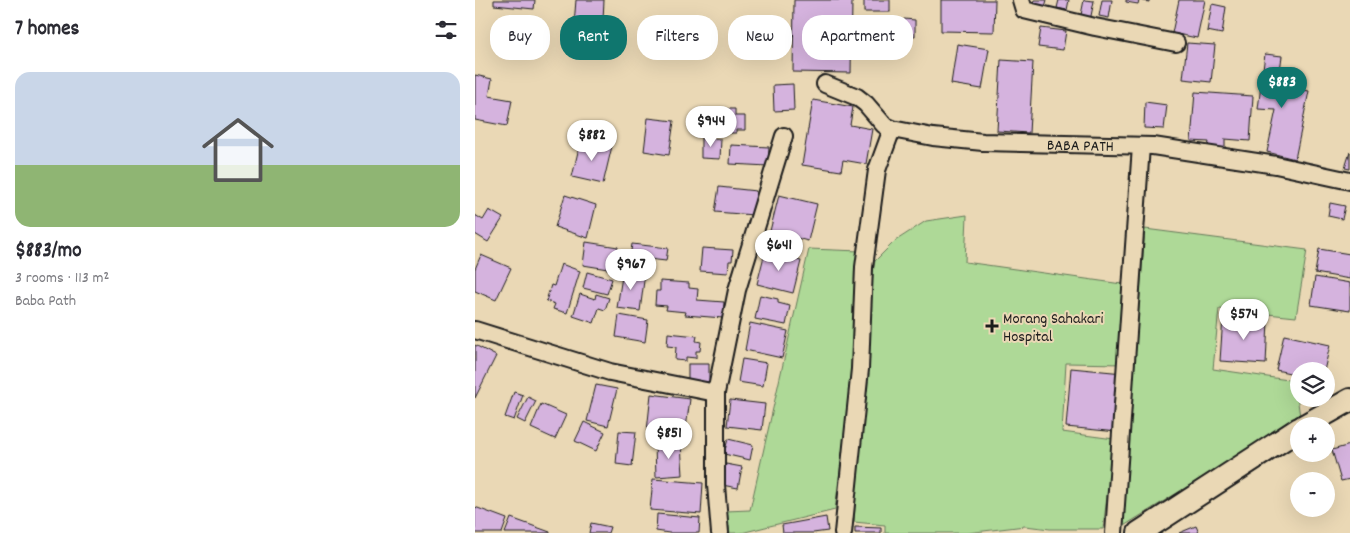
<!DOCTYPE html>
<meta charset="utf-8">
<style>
body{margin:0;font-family:Dekko,sans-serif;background:#f7f7f7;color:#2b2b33;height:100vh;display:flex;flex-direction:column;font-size:19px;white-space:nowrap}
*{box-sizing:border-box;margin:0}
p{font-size:16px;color:#7c7c81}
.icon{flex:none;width:28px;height:28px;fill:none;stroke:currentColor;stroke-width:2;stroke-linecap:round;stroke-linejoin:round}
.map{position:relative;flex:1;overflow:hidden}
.side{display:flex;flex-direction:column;background:#fff;width:475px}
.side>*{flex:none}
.guide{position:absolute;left:15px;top:15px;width:475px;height:45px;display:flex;gap:10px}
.controls{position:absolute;left:815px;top:362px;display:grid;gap:10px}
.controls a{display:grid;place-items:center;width:45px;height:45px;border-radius:50%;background:#fff;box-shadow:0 5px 20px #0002;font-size:25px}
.price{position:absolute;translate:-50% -42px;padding:0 11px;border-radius:18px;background:#fff;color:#222;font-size:16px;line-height:32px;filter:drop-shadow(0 1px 2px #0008)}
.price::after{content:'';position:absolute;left:50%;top:30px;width:15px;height:11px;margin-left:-8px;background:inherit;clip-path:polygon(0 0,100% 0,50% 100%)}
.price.current{background:#0f766e;color:#fff}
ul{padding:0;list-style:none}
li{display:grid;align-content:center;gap:10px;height:265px;padding:0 15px}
li span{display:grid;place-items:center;height:155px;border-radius:15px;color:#555}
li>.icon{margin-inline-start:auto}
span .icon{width:90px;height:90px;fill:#fffc;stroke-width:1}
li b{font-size:21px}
h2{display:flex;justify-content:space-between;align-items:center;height:60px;padding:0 15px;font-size:21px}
.pill{padding:0 18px;border-radius:20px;background:#fff;box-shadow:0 5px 20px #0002;font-size:18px;line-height:45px}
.pill.current{background:#0f766e;color:#fff}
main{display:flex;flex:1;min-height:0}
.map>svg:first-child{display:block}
.green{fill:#aed997;stroke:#657a5a}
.building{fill:#d5b3de;stroke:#1c1c1c}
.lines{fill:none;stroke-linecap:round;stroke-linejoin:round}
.street-casing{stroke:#1c1c1c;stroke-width:20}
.secondary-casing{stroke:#1c1c1c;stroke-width:26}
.street{stroke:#ead8b5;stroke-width:16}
.secondary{stroke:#ead8b5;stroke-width:22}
.poi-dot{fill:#1c1c1c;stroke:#ead8b5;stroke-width:2}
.labels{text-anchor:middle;stroke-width:4;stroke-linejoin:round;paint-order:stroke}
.street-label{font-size:16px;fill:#1c1c1c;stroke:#ead8b5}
.poi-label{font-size:16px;fill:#1c1c1c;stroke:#ead8b5;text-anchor:start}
</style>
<main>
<section class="side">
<h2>7 homes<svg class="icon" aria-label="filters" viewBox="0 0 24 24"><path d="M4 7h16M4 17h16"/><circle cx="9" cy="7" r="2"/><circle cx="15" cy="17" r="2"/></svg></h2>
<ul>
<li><span style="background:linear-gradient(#c9d6e8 60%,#8fb573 0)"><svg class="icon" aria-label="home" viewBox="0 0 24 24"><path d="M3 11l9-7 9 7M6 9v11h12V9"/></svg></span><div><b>$883/mo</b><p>3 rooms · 113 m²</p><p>Baba Path</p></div></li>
</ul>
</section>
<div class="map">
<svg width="875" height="533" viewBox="0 0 875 533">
<rect width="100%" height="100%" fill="#ead8b5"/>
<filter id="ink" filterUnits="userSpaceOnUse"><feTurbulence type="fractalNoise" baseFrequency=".02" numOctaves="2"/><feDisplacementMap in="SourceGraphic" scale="10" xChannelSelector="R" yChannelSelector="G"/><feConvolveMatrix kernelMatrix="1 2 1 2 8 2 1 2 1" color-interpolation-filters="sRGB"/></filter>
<g filter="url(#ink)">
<!-- green -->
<g class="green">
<polygon points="492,215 490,262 654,285 647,364 591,363 587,432 639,439 628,529 575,529 550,526 492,533 410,533 410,525 379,522 393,302 400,261 420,241 451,221"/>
<polygon points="670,229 832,250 821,317 744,309 738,369 820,381 825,417 647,527"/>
<polygon points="334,249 385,251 377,374 360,510 266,533 255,533 251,511 275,510"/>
</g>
<!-- building -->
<g class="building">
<polygon points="19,0 60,0 59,9 19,5"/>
<polygon points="101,0 129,0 127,39 98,37"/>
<polygon points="319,0 377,0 376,73 318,72"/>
<rect x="389" y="0" width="26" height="12"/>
<polygon points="466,0 520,0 519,32 466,31"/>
<polygon points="559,0 572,0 569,10 557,6"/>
<polygon points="584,0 594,0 592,10 582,8"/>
<polygon points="609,0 619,1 615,21 605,20"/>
<polygon points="627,0 637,0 634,18 624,16"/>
<polygon points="651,0 674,0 674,2 664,0 663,4 651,2"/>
<polygon points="704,0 730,0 722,38 697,33"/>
<polygon points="737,4 751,7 747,34 732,31"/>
<polygon points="429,19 440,20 440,36 428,36"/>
<polygon points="43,24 71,25 70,51 43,51"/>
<polygon points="566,28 591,31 588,50 563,47"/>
<polygon points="712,43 740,45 736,82 708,79"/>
<polygon points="482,44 514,49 507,89 476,84"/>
<polygon points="790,54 807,56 803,85 834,91 820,159 792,152 801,110 783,109"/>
<polygon points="526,60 558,62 554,133 522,131"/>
<polygon points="0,75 17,79 14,96 37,100 32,126 0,120"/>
<polygon points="318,84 319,110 299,111 298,85"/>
<polygon points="720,92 778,96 775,141 750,139 750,148 733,147 734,142 716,141"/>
<polygon points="338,100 378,107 375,125 397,129 391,164 368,160 366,171 327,165"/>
<polygon points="670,102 692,105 689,129 669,128"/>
<polygon points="238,109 260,109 260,116 270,116 270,130 261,130 261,133 235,133 235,128 227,128 227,111 238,111"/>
<polygon points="173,118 199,121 194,155 169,151"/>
<polygon points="226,138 246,139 245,159 226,158"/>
<polygon points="106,139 137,146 128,184 97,177"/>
<polygon points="256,145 294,147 293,166 255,164"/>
<polygon points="875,152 875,169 870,168"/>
<polygon points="244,187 281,191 279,215 240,212"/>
<polygon points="90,195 121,205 113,238 80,227"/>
<polygon points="304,195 342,204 333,241 295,231"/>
<polygon points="855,203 870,206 867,219 853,216"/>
<polygon points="14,210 28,218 13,242 0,234 0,215 8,220"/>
<polygon points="111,242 143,247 139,270 108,265"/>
<polygon points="157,244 193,248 191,261 155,257"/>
<polygon points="227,248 258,250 257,261 254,261 253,273 225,271"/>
<polygon points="844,249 875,254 875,279 840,273"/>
<polygon points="290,252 326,261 318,293 282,284"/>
<polygon points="6,255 36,268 21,300 0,291 0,269"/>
<polygon points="86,264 105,271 92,313 78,309 80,304 71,301 76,285 79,286"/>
<polygon points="148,270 170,273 165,311 142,308"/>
<polygon points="112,272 137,279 132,294 108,288"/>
<polygon points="840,277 875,283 875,311 836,305"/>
<polygon points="185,281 214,283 214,288 223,289 222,300 249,302 248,318 210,315 211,312 191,310 192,306 180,305 181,291 185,291"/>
<polygon points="105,294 120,299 121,294 134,298 130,310 124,308 119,323 98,316"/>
<polygon points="285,295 303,299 303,303 315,306 311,325 280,319"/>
<polygon points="144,315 173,320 170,342 141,337"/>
<polygon points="748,317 793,320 791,364 745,361"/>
<polygon points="275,323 313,331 307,358 270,350"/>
<polygon points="193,333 222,336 221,341 226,342 225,351 221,351 221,358 211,357 211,361 200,360 201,347 192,346"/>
<polygon points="809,335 855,345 849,371 824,371 824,375 801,370"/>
<polygon points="0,345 21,356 0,398"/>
<polygon points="267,359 292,363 288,386 263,382"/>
<rect x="213" y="364" width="21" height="18"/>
<polygon points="596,368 648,373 642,432 591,427"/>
<polygon points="121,385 142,389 133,426 112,421"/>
<polygon points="39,392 48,395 39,420 30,417"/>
<polygon points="176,394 215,399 210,435 172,431"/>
<polygon points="53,397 61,401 50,423 42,419"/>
<polygon points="255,400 290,404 287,430 252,426"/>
<polygon points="66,404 91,415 80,439 56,428"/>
<polygon points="109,422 130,432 121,451 100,441"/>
<polygon points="144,431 161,432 157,466 141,464"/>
<polygon points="253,439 278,445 275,460 249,454"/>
<polygon points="206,444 208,475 181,477 180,445"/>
<polygon points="875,445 875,479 866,481 857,450"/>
<polygon points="251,464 267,467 263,488 247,485"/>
<polygon points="178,479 228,483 226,514 175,510"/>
<polygon points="0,507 32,519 27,533 0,533"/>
<polygon points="182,514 225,518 224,533 194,533 181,531"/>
<polygon points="351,517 353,531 338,533 308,533 307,525"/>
<polygon points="36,518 75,532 75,533 30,533"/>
<polygon points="116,523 135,527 133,533 114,533"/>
<polygon points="721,526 724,533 704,533"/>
<polygon points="380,527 406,528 406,533 380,533"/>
</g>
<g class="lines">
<defs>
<g id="street">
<polyline points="546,0 549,10 620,27 701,43"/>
<path id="s1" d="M350,84L382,97L391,104L409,125L417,129L458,137L508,142L678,146L801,165L875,181"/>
<polyline points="0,330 135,372 241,393"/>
<polyline points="245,533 241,485 241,393 262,290 309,136"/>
<polyline points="368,533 385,369 389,267 402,170 417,129"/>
<polyline points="639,533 666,146"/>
</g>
<g id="secondary">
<polyline points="829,426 875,400"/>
<polyline points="664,533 824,429"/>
</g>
</defs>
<!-- street casing -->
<use href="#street" class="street-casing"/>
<!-- secondary casing -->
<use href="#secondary" class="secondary-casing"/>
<!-- street -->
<use href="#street" class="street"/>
<!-- secondary -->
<use href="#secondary" class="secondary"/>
</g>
</g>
<!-- markers -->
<path class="poi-dot" d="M514.5 318.5h5v5h5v5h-5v5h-5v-5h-5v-5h5z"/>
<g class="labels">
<!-- street labels -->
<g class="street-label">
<text dy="6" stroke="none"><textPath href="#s1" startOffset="272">BABA PATH</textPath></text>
</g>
<!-- poi labels -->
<g class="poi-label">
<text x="528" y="323">Morang Sahakari<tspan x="528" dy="18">Hospital</tspan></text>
</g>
</g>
</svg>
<div class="controls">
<a><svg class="icon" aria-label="layers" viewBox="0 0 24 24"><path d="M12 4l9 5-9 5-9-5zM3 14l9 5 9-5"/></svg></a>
<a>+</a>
<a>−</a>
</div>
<b class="price current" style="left:807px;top:109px">$883</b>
<b class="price" style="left:236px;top:148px">$944</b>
<b class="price" style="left:117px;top:162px">$882</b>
<b class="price" style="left:304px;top:272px">$641</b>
<b class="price" style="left:156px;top:291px">$967</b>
<b class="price" style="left:769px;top:341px">$574</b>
<b class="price" style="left:194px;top:460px">$851</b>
<div class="guide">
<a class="pill">Buy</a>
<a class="pill current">Rent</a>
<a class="pill">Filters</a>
<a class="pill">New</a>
<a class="pill">Apartment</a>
</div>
</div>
</main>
